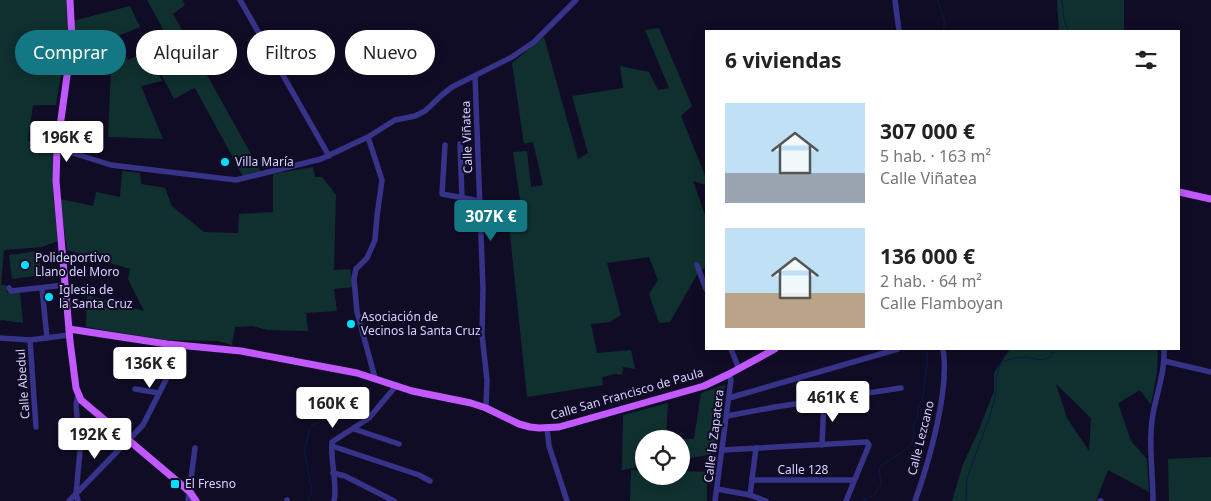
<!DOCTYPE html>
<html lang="es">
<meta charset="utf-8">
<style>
body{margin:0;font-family:"Noto Sans",sans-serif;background:#f2f2f2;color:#222;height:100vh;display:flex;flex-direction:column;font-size:19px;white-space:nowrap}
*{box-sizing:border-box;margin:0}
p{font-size:16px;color:#767676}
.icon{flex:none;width:28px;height:28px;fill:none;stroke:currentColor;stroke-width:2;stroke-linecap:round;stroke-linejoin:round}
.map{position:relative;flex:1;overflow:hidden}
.panel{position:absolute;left:705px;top:30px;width:475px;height:320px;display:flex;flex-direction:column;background:#fff;border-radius:0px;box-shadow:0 2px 12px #0003}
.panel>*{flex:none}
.banner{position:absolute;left:15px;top:30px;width:475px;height:45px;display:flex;gap:10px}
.fabs{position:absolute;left:635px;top:430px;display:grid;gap:10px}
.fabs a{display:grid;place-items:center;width:55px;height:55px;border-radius:50%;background:#fff;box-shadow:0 2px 12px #0003;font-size:25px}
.price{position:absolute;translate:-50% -42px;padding:0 11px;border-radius:5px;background:#fff;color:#222;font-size:16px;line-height:32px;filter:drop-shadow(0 1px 2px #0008)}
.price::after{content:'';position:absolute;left:50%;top:30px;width:15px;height:11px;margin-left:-8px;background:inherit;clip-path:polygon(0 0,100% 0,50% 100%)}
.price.current{background:#137784;color:#fff}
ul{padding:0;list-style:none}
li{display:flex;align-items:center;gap:15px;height:125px;padding:0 20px}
li span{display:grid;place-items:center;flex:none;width:140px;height:100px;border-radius:0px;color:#555}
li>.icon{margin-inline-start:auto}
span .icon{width:60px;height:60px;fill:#fffc;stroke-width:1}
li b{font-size:21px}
h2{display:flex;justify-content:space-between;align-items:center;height:60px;padding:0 20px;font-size:21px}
.pill{padding:0 18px;border-radius:22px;background:#fff;box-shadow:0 2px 12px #0003;font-size:18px;line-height:45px}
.pill.current{background:#137784;color:#fff}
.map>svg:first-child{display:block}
.green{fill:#0f302f;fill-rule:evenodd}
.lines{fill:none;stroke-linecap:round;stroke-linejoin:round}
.stream{stroke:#051c46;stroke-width:1}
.minor{stroke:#373389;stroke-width:5.5}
.major{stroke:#c258ff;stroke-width:7}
.poi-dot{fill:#00e0fc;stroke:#110c26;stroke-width:2}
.labels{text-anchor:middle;stroke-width:4;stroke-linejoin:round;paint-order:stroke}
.street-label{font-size:12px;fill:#d7d1ff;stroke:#110c26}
.poi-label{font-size:12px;fill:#d7d1ff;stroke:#110c26;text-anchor:start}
</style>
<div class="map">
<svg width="1211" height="501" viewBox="0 0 1211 501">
<rect width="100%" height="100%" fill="#110c26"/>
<!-- green -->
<g class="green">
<polygon points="0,0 67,0 68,49 62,52 60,49 43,48 40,62 63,63 56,105 33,105 28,141 53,142 53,193 58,241 42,247 4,250 1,285 6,285 7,293 20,293 23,323 1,320 0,322"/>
<polygon points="147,0 182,0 185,5 173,14 261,172 243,176 196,90 194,88 174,99 152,56 172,45"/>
<polygon points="1057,0 1124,0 1124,31 1059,31"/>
<polygon points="130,6 140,27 118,36 120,42 112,44 113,55 125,54 128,60 147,51 162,81 141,86 163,139 108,137 111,70 75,71 73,21"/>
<polygon points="659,28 692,106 681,116 706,178 706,185 693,181 706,218 706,268 699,271 670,322 659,323 649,294 658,280 649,257 607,263 621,315 610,322 591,324 597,353 631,350 635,369 623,367 622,375 616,374 602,377 603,385 527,397 508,215 522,213 513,152 527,151 531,187 543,185 533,142 524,144 512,63 544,37 578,159 588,153 572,96 623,88 620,66 649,72 658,90 669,88 645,30"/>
<polygon points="313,167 315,177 322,177 336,195 334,270 350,269 353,287 334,289 337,311 306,313 308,331 268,330 252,326 235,327 232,345 218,341 165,340 86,327 87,295 144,311 128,279 130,269 67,250 60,199 93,206 96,192 120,197 122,171 140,173 141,184 165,188 172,206 204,232 238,233 239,214 273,212 273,174"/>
<polygon points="38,251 42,275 12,279 9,255"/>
<path d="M1010,349H1158L1157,372L1151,405L1140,390L1118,403L1131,441L1147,459L1149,492L1108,470L1096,501H952L963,464L978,432L994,391V373ZM1056,384L1091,418L1089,451L1067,418Z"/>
<polygon points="725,385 717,453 681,460 681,439 694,439 701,393"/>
<polygon points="668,403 666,439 644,439 644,466 622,470 623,415"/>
<polygon points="1211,457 1211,501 1169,501 1168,459"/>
<polygon points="631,470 644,471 644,476 681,476 681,471 707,472 707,501 630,501"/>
</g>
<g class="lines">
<!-- stream -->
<g class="stream">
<path d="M937,0C941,10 947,20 943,31"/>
<polyline points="1062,0 1064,19 1068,31"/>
<polyline points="308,501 312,491 304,450 311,426 359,401 371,388"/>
<path d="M864,501V499L873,496L881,485L879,468C894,453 919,452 913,425L917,420L918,408L923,397L928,356L925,349"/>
<path d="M966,501L967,478L991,413L996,391V379L1001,362C1008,360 1016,357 1024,357C1036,358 1049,366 1054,349"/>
</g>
<!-- minor -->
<g class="minor">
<polyline points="240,0 329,156"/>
<polyline points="895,0 899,31"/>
<polyline points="475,76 483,289 482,335 487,380 486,408"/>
<polyline points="368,137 382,180 377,216 375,240 367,258 356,269 354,279 357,312 375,378"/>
<polyline points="460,144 462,198"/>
<polyline points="445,145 442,194 480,201"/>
<polyline points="57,148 111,165 236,180 321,159 368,137 395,120 415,116 425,111 442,95 452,87 512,57 534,42 576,0"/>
<polyline points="697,265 706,289"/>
<polyline points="9,288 11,291 65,285"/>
<polyline points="42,288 47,338"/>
<polyline points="0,338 30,340 69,335"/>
<polyline points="30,340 36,427"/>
<polyline points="731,349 739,369"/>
<polyline points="1164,361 1211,372"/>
<polyline points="135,389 159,393"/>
<polyline points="78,395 76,405 80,451 76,494 78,501"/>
<polyline points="729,398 898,349"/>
<polyline points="727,416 775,407 901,388"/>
<polyline points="547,428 549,446 567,501"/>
<polyline points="354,429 399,444"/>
<polyline points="822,445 824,400"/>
<polyline points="332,446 419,475 430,481"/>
<polyline points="723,450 867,442 869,445 846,501"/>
<polyline points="333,473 345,476 394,501"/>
<polyline points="752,480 854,480"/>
<polyline points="717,489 750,495 766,501"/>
<polyline points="750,495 756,448"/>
<polyline points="69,501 143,425 183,346"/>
<polyline points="188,501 195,448"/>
<polyline points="287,501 287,500"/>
<path d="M334,501C338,486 330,461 332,442L369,418L396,386"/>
<polyline points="715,501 731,380 729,374"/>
<path d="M915,501C929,462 950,389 943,349"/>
<polyline points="1100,501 1101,501"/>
<path d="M1153,501C1153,473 1148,442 1153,414C1157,392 1165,372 1164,349"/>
</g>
<!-- major -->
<g class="major">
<polyline points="70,0 72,40 57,148 56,181 70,341 76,388 81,400 190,492 196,501"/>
<polyline points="1179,192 1211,199"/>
<polyline points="69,329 167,344 241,351 357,373 412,391 471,403 486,408 519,424 530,427 539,428 559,427 704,386 729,374 775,349"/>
</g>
</g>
<!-- markers -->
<g class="poi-dot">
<circle cx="225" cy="162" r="5"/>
<circle cx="25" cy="265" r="5"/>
<circle cx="49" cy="297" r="5"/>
<circle cx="351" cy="324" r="5"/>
<rect x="170" y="479" width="10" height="10" rx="2.5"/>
</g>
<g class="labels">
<!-- street labels -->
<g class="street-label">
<text transform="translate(467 137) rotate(-92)" y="4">Calle Viñatea</text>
<text transform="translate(23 384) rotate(-94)" y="4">Calle Abedul</text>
<text transform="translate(627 394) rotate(-16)" y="4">Calle San Francisco de Paula</text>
<text transform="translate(714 436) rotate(-83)" y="4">Calle la Zapatera</text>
<text transform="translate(921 438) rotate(-76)" y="4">Calle Lezcano</text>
<text x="803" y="474">Calle 128</text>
</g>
<!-- poi labels -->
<g class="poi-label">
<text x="235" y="166">Villa María</text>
<text x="35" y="262">Polideportivo<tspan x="35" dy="14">Llano del Moro</tspan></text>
<text x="59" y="294">Iglesia de<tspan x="59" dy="14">la Santa Cruz</tspan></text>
<text x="361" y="321">Asociación de<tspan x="361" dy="14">Vecinos la Santa Cruz</tspan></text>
<text x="185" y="488">El Fresno</text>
</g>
</g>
</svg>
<div class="fabs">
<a><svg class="icon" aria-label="locate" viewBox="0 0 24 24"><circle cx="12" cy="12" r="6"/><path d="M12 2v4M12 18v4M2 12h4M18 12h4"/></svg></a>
</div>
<b class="price" style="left:67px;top:163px">196K €</b>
<b class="price current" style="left:491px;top:242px">307K €</b>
<b class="price" style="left:150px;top:389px">136K €</b>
<b class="price" style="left:833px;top:423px">461K €</b>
<b class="price" style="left:333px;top:429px">160K €</b>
<b class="price" style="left:95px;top:460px">192K €</b>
<div class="banner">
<a class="pill current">Comprar</a>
<a class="pill">Alquilar</a>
<a class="pill">Filtros</a>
<a class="pill">Nuevo</a>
</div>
<section class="panel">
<h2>6 viviendas<svg class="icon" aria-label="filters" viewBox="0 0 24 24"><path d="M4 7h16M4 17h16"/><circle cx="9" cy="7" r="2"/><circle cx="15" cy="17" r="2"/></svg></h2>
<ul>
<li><span style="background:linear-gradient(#bfe0f5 70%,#9aa5b1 0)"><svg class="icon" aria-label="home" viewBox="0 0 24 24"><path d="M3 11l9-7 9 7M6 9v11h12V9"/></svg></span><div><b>307 000 €</b><p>5 hab. · 163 m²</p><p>Calle Viñatea</p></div></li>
<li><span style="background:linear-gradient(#bfe0f5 65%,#b9a48a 0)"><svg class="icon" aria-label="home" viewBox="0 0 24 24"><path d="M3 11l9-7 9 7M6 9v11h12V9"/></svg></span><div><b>136 000 €</b><p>2 hab. · 64 m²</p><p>Calle Flamboyan</p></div></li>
</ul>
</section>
</div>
